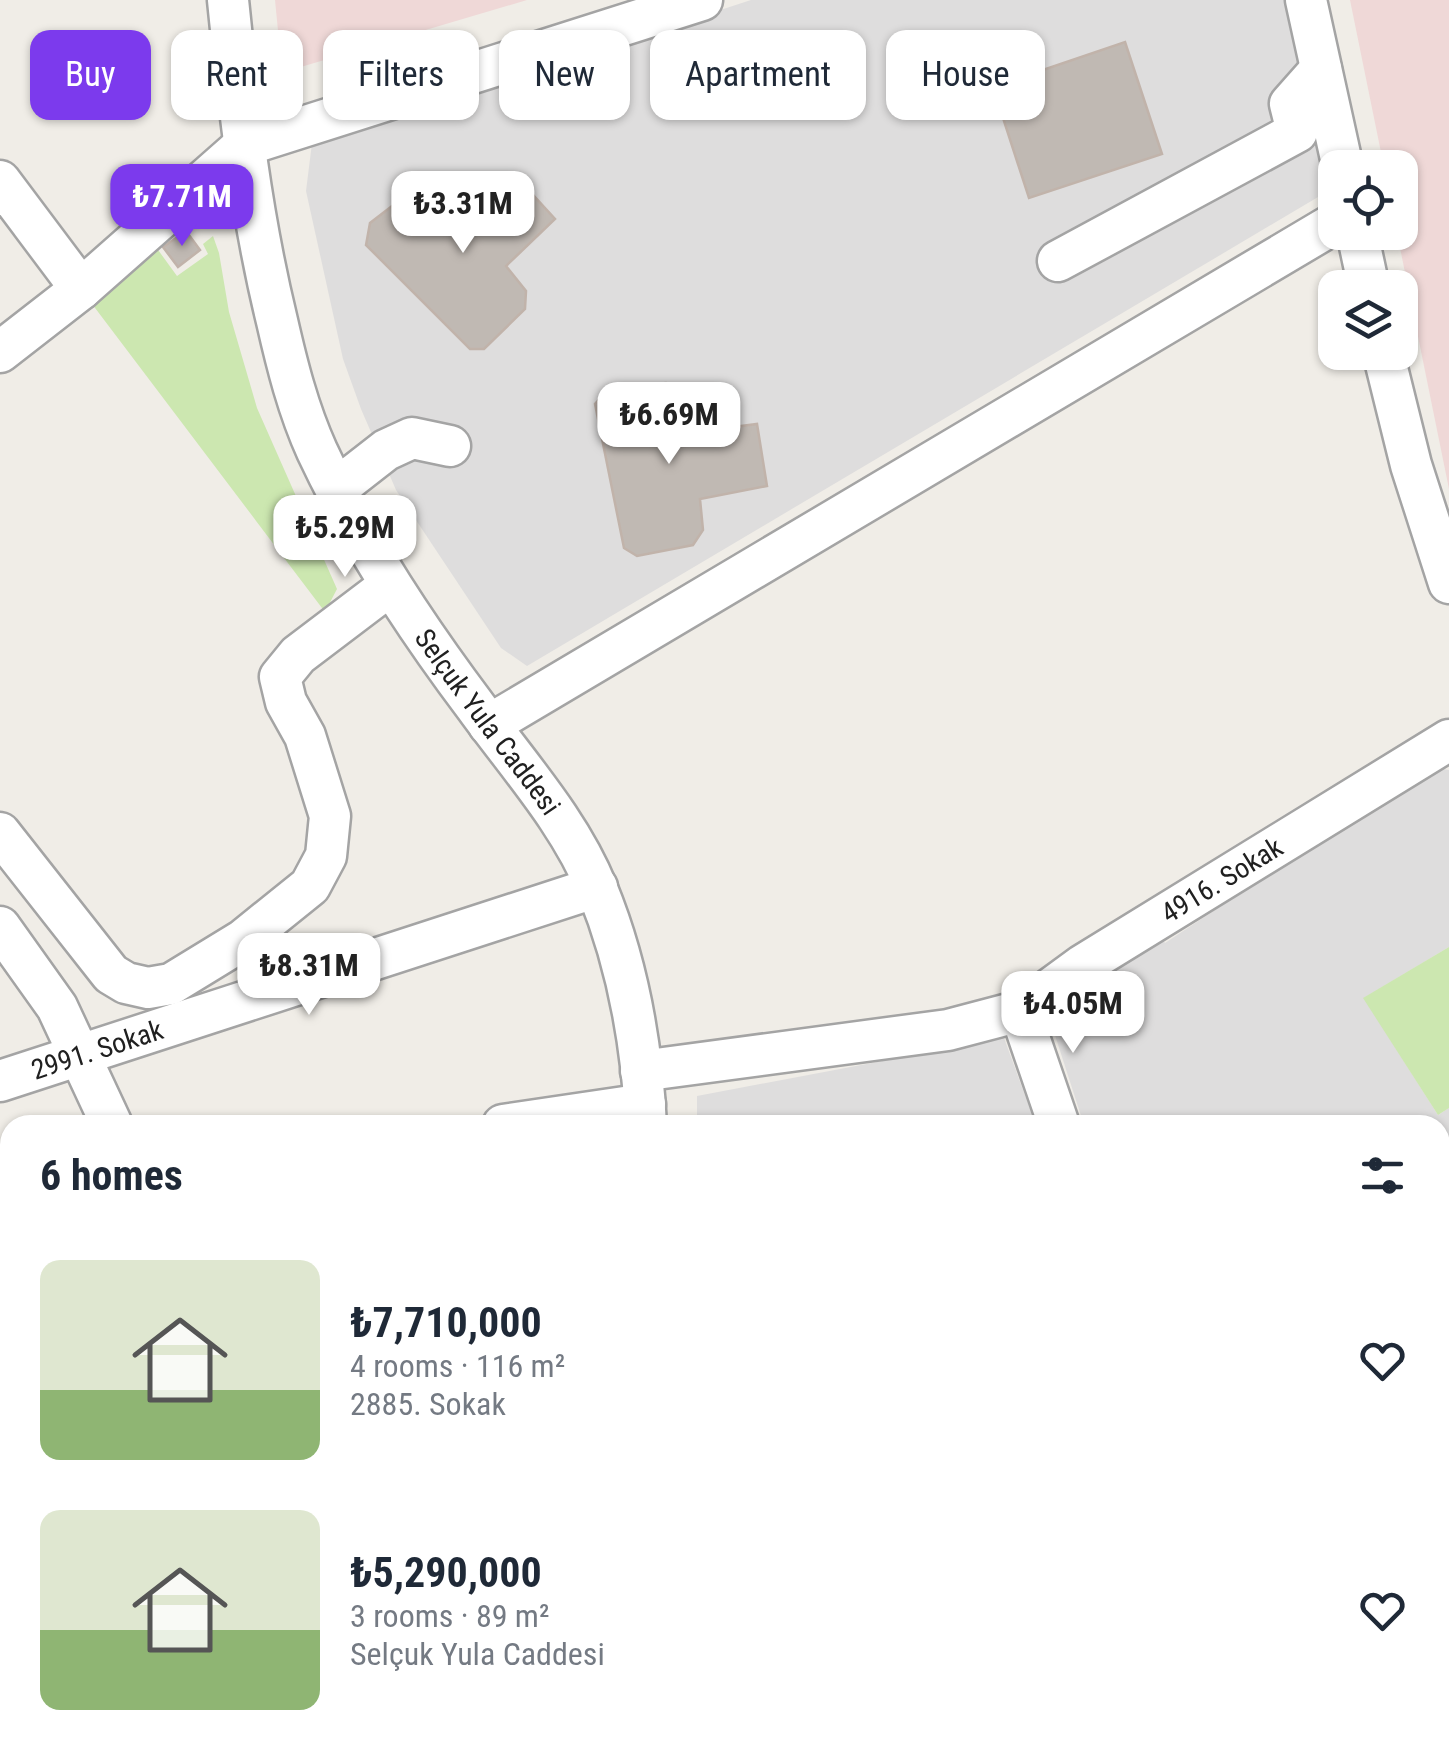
<!DOCTYPE html>
<meta charset="utf-8">
<style>
body{margin:0;font-family:"Roboto Condensed",sans-serif;background:#f6f6f7;color:#1f2937;height:100vh;display:flex;flex-direction:column;font-size:38px;white-space:nowrap}
*{box-sizing:border-box;margin:0}
p{font-size:32px;color:#747a83}
.icon{flex:none;width:55px;height:55px;fill:none;stroke:currentColor;stroke-width:2;stroke-linecap:round;stroke-linejoin:round}
.map{position:relative;flex:1;overflow:hidden}
.drawer{position:absolute;left:0px;top:1115px;width:1450px;height:642px;display:flex;flex-direction:column;background:#fff;border-radius:30px 30px 0 0;box-shadow:0 2px 8px #0004}
.drawer>*{flex:none}
.banner{position:absolute;left:30px;top:30px;width:1390px;height:90px;display:flex;gap:20px}
.fabs{position:absolute;left:1318px;top:150px;display:grid;gap:20px}
.fabs a{display:grid;place-items:center;width:100px;height:100px;border-radius:20px;background:#fff;box-shadow:0 2px 8px #0004;font-size:50px}
.price{position:absolute;translate:-50% -85px;padding:0 22px;border-radius:20px;background:#fff;color:#222;font-size:32px;line-height:65px;filter:drop-shadow(0 2px 5px #0008)}
.price::after{content:'';position:absolute;left:50%;top:60px;width:30px;height:22px;margin-left:-15px;background:inherit;clip-path:polygon(0 0,100% 0,50% 100%)}
.price.current{background:#7c3aed;color:#fff}
ul{padding:0;list-style:none}
li{display:flex;align-items:center;gap:30px;height:250px;padding:0 40px}
li span{display:grid;place-items:center;flex:none;width:280px;height:200px;border-radius:20px;color:#555}
li>.icon{margin-inline-start:auto}
span .icon{width:120px;height:120px;fill:#fffc;stroke-width:1}
li b{font-size:42px}
h2{display:flex;justify-content:space-between;align-items:center;height:120px;padding:0 40px;font-size:42px}
.tag{padding:0 35px;border-radius:20px;background:#fff;box-shadow:0 2px 8px #0004;font-size:35px;line-height:90px}
.tag.current{background:#7c3aed;color:#fff}
.map>svg:first-child{display:block}
.residential{fill:#dedddd}
.commercial{fill:#efd8d7}
.grass{fill:#cce7b0}
.building{fill:#c0b9b3;stroke:#c1b3aa;stroke-width:2.5}
.lines{fill:none;stroke-linecap:round;stroke-linejoin:round}
.minor-casing{stroke:#a4a4a4;stroke-width:45}
.minor{stroke:#fff;stroke-width:40}
.labels{text-anchor:middle;stroke-width:9;stroke-linejoin:round;paint-order:stroke}
.street-label{font-size:28px;fill:#202020;stroke:#fff}
</style>
<div class="map">
<svg width="1449" height="1757" viewBox="0 0 1449 1757">
<rect width="100%" height="100%" fill="#f0ede7"/>
<!-- residential -->
<g class="residential">
<polygon points="751,0 1290,0 1335,168 1335,187 527,666 501,648 396,490 361,409 343,359 306,191 312,143"/>
<polygon points="1443,769 1449,770 1449,947 1364,998 1438,1115 1449,1108 1449,1527 1440,1530 1440,1125 1084,1125 1053,1029 1064,994 1157,932 1165,943 1280,867"/>
<polygon points="1004,1038 1036,1125 697,1125 697,1096"/>
<polygon points="0,1594 10,1594 10,1748 294,1748 294,1757 0,1757"/>
<polygon points="1099,1748 1238,1748 1241,1757 1102,1757"/>
</g>
<!-- commercial -->
<g class="commercial">
<polygon points="275,0 527,0 294,69 287,66 280,51"/>
<polygon points="1350,0 1449,0 1449,489 1397,233 1400,232 1400,168 1384,167"/>
</g>
<!-- grass -->
<g class="grass">
<polygon points="213,236 219,253 229,312 257,408 337,589 325,612 86,296 153,243 177,276 208,254 203,244"/>
<polygon points="1449,947 1449,1108 1438,1115 1363,998"/>
</g>
<!-- building -->
<g class="building">
<polygon points="1125,42 1162,154 1029,198 993,87"/>
<polygon points="513,173 555,219 506,266 526,291 525,309 484,349 470,349 366,245 370,223 414,189 430,193 455,224"/>
<polygon points="186,231 200,250 178,267 163,247"/>
<polygon points="666,383 677,395 680,434 757,424 767,486 700,499 703,530 693,545 637,556 624,548 595,404 610,388"/>
</g>
<g class="lines">
<defs>
<g id="minor">
<path id="s1" d="M228,0C239,109 251,215 277,321C287,365 298,409 317,451C360,543 415,626 476,707C518,765 570,822 597,889C627,962 642,1046 646,1125"/>
<polyline points="1306,0 1343,168"/>
<polyline points="0,181 81,289"/>
<polyline points="1357,232 1369,288"/>
<polyline points="1058,261 1297,132 1290,104 1321,69"/>
<polyline points="0,352 81,289 243,146 702,0"/>
<polyline points="1383,352 1411,465 1449,583"/>
<polyline points="336,489 386,450 412,438 450,446"/>
<polyline points="489,725 1335,223"/>
<polyline points="0,833 111,974 126,983 148,988 171,984 243,940 310,886 326,856 330,816 305,736 286,702 280,677 298,655 389,586"/>
<polyline points="0,927 57,1007 112,1125"/>
<polyline points="1020,1011 1059,1125"/>
<path id="s2" d="M641,1071L948,1030L1020,1011L1083,965L1449,740"/>
<path id="s3" d="M0,1081L597,887"/>
<polyline points="503,1125 645,1104"/>
<polyline points="0,1194 10,1192"/>
<polyline points="1440,1549 1449,1546"/>
<polyline points="0,1579 10,1579"/>
<polyline points="1265,1748 1268,1757"/>
<polyline points="116,1757 116,1748"/>
<polyline points="625,1757 629,1748"/>
</g>
</defs>
<!-- minor casing -->
<use href="#minor" class="minor-casing"/>
<!-- minor -->
<use href="#minor" class="minor"/>
</g>
<g class="labels">
<!-- street labels -->
<g class="street-label">
<text dy="10" stroke="none"><textPath href="#s1" startOffset="782">Selçuk Yula Caddesi</textPath></text>
<text dy="10" stroke="none"><textPath href="#s2" startOffset="625">4916. Sokak</textPath></text>
<text dy="10" stroke="none"><textPath href="#s3" startOffset="102">2991. Sokak</textPath></text>
</g>
</g>
</svg>
<div class="fabs">
<a><svg class="icon" aria-label="locate" viewBox="0 0 24 24"><circle cx="12" cy="12" r="6"/><path d="M12 2v4M12 18v4M2 12h4M18 12h4"/></svg></a>
<a><svg class="icon" aria-label="layers" viewBox="0 0 24 24"><path d="M12 4l9 5-9 5-9-5zM3 14l9 5 9-5"/></svg></a>
</div>
<b class="price current" style="left:182px;top:249px">₺7.71M</b>
<b class="price" style="left:463px;top:256px">₺3.31M</b>
<b class="price" style="left:669px;top:467px">₺6.69M</b>
<b class="price" style="left:345px;top:580px">₺5.29M</b>
<b class="price" style="left:309px;top:1018px">₺8.31M</b>
<b class="price" style="left:1073px;top:1056px">₺4.05M</b>
<div class="banner">
<a class="tag current">Buy</a>
<a class="tag">Rent</a>
<a class="tag">Filters</a>
<a class="tag">New</a>
<a class="tag">Apartment</a>
<a class="tag">House</a>
</div>
<section class="drawer">
<h2>6 homes<svg class="icon" aria-label="filters" viewBox="0 0 24 24"><path d="M4 7h16M4 17h16"/><circle cx="9" cy="7" r="2"/><circle cx="15" cy="17" r="2"/></svg></h2>
<ul>
<li><span style="background:linear-gradient(#dfe7d0 65%,#8fb573 0)"><svg class="icon" aria-label="home" viewBox="0 0 24 24"><path d="M3 11l9-7 9 7M6 9v11h12V9"/></svg></span><div><b>₺7,710,000</b><p>4 rooms · 116 m²</p><p>2885. Sokak</p></div><svg class="icon" aria-label="heart" viewBox="0 0 24 24"><path d="M12 20l-8-8c-3-5 5-10 8-4 3-6 11-1 8 4z"/></svg></li>
<li><span style="background:linear-gradient(#dfe7d0 60%,#8fb573 0)"><svg class="icon" aria-label="home" viewBox="0 0 24 24"><path d="M3 11l9-7 9 7M6 9v11h12V9"/></svg></span><div><b>₺5,290,000</b><p>3 rooms · 89 m²</p><p>Selçuk Yula Caddesi</p></div><svg class="icon" aria-label="heart" viewBox="0 0 24 24"><path d="M12 20l-8-8c-3-5 5-10 8-4 3-6 11-1 8 4z"/></svg></li>
</ul>
</section>
</div>
